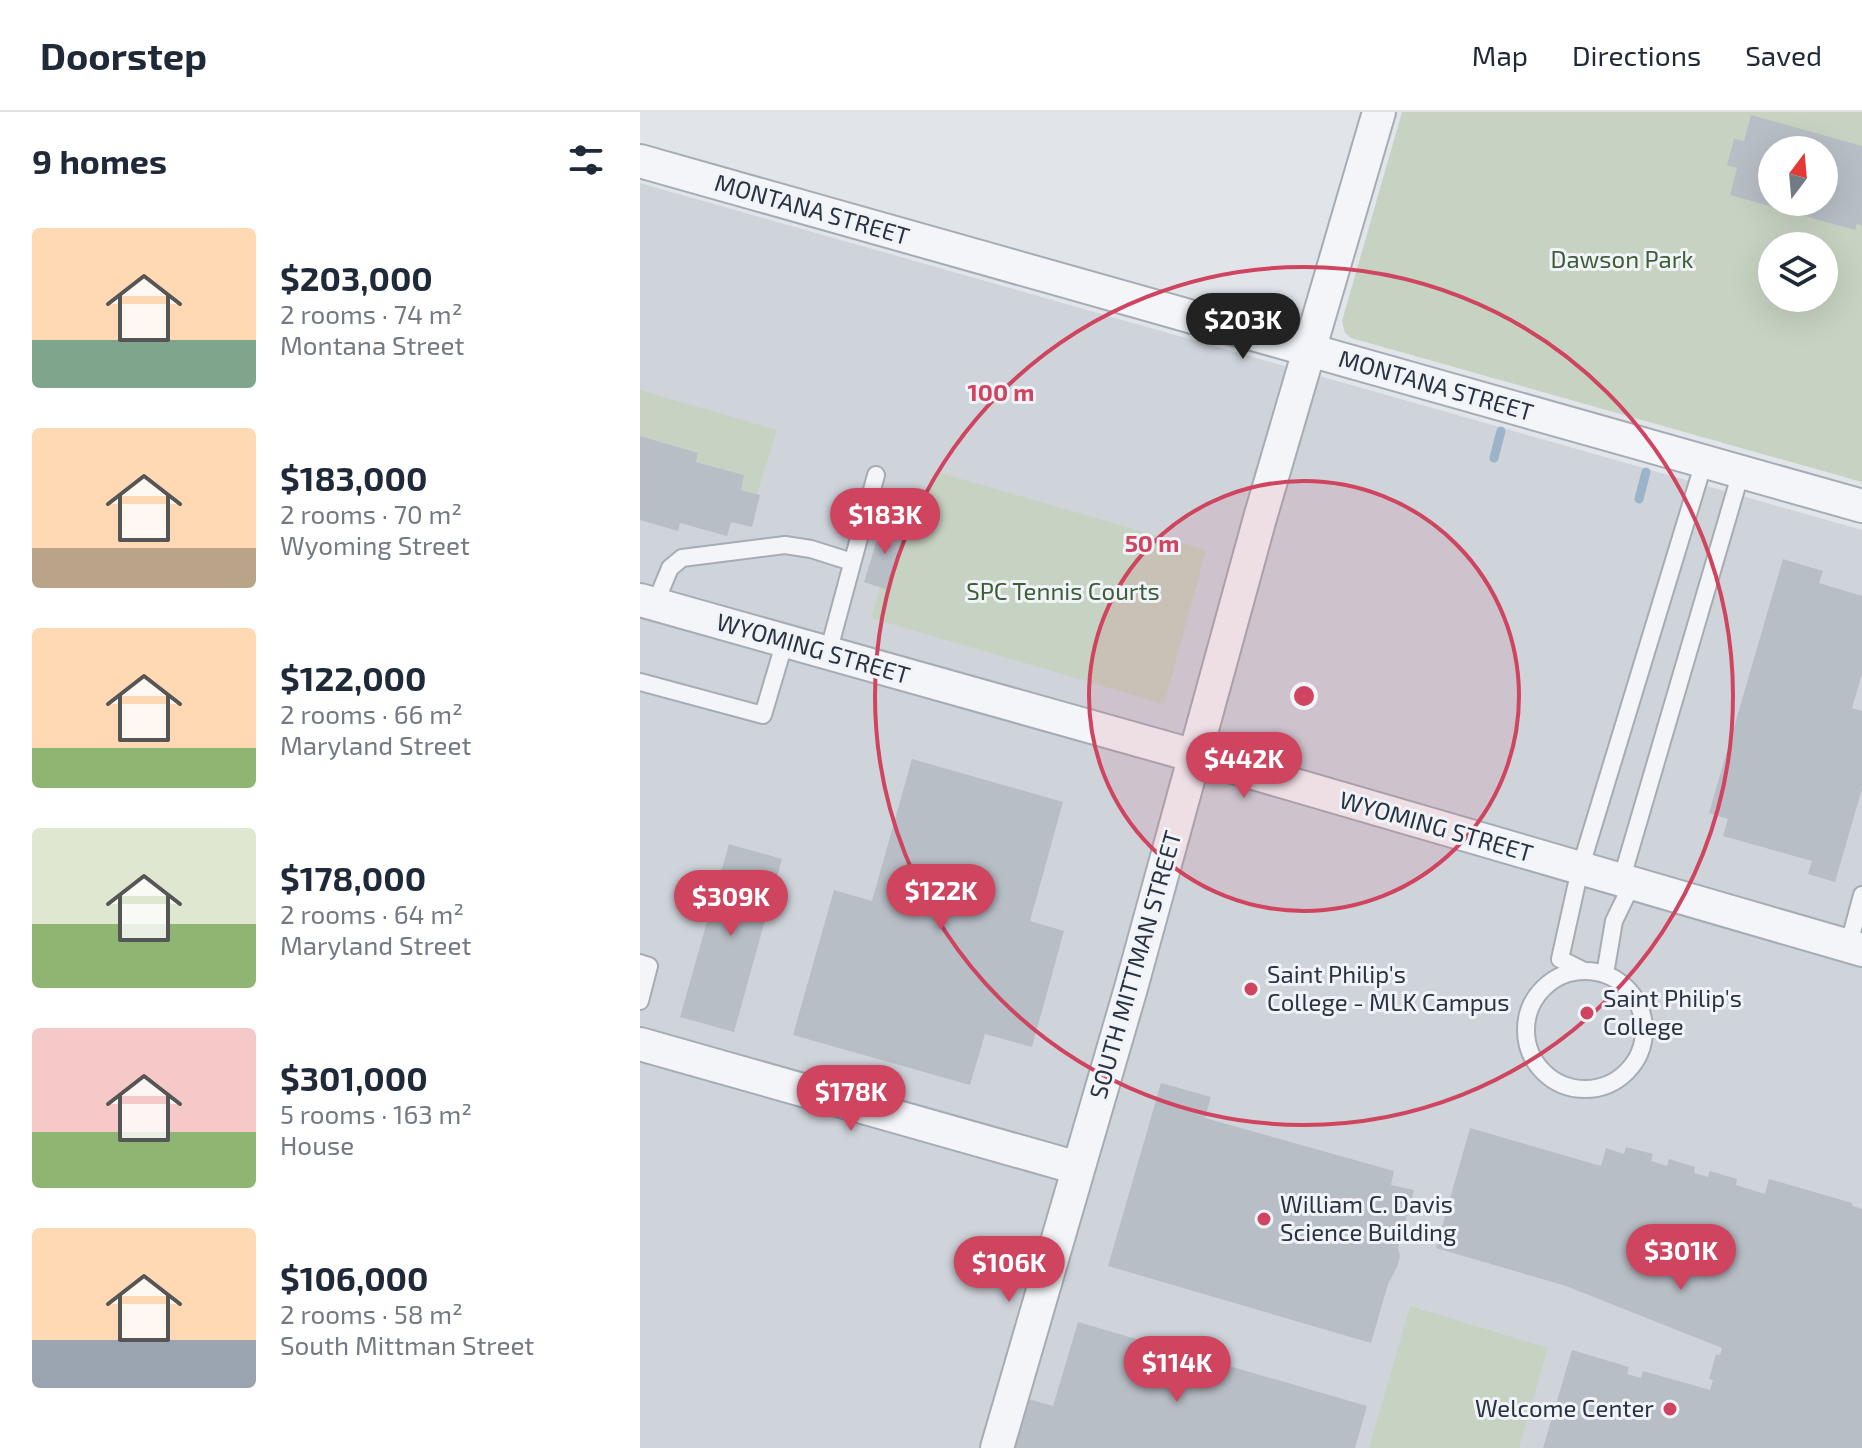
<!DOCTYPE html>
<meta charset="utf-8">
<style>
body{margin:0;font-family:"Exo 2",sans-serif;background:#f2f2f3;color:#1f2937;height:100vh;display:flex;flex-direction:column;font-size:30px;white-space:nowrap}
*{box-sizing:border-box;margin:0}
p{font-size:26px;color:#747a83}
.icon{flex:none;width:44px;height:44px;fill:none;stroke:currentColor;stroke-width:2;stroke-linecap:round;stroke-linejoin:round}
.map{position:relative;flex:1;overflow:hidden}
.details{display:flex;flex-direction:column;background:#fff;width:640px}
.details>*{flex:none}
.needle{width:52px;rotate:16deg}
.controls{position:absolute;left:1118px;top:24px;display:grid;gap:16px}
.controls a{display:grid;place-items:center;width:80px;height:80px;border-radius:50%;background:#fff;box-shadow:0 8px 32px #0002;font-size:40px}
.price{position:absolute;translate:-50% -68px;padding:0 18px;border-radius:28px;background:#cf4560;color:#fff;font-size:26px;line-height:52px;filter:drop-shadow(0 2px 4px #0008)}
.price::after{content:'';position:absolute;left:50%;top:48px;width:24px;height:18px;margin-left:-12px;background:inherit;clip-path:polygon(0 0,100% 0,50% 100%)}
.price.active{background:#222;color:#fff}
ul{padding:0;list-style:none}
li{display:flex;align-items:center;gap:24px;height:200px;padding:0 32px}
li span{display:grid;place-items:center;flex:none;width:224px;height:160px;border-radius:8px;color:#555}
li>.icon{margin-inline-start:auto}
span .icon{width:96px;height:96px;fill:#fffc;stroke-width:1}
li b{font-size:34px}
h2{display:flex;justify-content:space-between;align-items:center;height:96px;padding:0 32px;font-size:34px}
header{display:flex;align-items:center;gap:48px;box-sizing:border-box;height:112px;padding:0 40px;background:#fff;border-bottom:2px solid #e0e1e3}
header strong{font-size:38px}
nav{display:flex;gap:44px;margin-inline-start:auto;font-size:28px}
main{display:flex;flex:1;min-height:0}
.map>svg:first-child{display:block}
.built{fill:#cfd4db}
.green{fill:#c7d3c2;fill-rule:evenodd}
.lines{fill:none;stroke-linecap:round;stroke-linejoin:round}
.stream{stroke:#9bb4ca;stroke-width:9}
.building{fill:#b8bec6;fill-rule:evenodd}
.service-casing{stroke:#a6acb4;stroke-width:20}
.minor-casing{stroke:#a6acb4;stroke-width:36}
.service{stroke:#f3f5f8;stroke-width:16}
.minor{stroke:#f3f5f8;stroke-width:32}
.ring{fill:none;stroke:#cf4560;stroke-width:4}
.poi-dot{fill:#cf4560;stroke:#f0f3f7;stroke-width:3}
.labels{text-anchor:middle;stroke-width:6;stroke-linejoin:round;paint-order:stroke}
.street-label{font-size:24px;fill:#293341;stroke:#f0f3f7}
.park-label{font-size:24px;fill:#3f5d36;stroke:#f0f3f7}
.poi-label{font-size:24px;fill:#293341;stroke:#f0f3f7;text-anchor:start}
.centre{fill:#cf4560;stroke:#f0f3f7;stroke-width:4}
.ring-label{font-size:24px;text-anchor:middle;font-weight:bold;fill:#cf4560;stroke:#f0f3f7;stroke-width:6;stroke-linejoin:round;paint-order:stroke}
</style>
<header>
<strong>Doorstep</strong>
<nav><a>Map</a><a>Directions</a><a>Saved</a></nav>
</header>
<main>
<section class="details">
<h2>9 homes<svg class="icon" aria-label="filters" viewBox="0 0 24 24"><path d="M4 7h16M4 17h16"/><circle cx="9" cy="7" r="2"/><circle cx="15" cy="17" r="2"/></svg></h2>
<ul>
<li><span style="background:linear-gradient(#ffd9b3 70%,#7fa58c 0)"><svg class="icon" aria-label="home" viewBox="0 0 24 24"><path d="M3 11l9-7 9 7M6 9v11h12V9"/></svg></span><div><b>$203,000</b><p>2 rooms · 74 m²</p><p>Montana Street</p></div></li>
<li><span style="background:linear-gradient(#ffd9b3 75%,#b9a48a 0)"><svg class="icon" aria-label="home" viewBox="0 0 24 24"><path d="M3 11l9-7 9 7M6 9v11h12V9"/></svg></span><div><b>$183,000</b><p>2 rooms · 70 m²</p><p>Wyoming Street</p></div></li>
<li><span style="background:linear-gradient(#ffd9b3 75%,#8fb573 0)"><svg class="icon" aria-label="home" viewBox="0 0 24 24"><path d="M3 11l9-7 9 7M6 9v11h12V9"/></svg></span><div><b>$122,000</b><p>2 rooms · 66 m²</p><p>Maryland Street</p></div></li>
<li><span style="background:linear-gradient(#dfe7d0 60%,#8fb573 0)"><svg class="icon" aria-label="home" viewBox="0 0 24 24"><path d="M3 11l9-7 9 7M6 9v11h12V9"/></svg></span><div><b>$178,000</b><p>2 rooms · 64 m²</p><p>Maryland Street</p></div></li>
<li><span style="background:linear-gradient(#f6c9c9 65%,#8fb573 0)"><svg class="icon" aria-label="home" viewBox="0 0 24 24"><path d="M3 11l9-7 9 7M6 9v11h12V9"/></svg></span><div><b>$301,000</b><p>5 rooms · 163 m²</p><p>House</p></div></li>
<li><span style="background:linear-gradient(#ffd9b3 70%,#9aa5b1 0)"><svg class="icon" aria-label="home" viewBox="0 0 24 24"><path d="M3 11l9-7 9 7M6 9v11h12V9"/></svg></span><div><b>$106,000</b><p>2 rooms · 58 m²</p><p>South Mittman Street</p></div></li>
</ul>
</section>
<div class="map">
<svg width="1222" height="1336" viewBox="0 0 1222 1336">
<rect width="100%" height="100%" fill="#e1e5ea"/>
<!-- built -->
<polygon class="built" points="0,71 1222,418 1222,1336 0,1336"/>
<!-- green -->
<g class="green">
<path d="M762,0H1222V370L711,226L705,221L702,209ZM1132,38H1184V90H1132ZM1132,134H1184V186H1132Z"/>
<polygon points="0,278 137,318 117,382 101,378 104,363 56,350 57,341 0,324"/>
<polygon points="294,359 566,438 524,592 231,506 240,475 224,470 243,409 276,418"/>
<polygon points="770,1194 908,1236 879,1336 729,1336"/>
</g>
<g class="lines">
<!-- stream -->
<g class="stream">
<polyline points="854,346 861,319"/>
<polyline points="999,387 1006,360"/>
</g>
</g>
<!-- building -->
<g class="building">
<path d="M1111,3L1222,34V114L1217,112L1215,118L1090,83L1097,56L1087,53L1094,27L1104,29ZM1132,38H1184V90H1132Z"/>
<polygon points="0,324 58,341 56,350 104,363 101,378 120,383 112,415 91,410 87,424 40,411 38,419 0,408"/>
<polygon points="243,409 266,416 248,478 224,470"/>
<polygon points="1143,447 1183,459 1179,471 1222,484 1222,562 1212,596 1222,599 1222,677 1195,770 1168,762 1172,749 1083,724 1088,707 1069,701"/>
<polygon points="272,647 423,690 390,809 424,819 392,935 345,922 330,973 153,923 194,778 232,789"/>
<polygon points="89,732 142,747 94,920 40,905"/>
<polygon points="521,971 571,985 565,1006 754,1059 751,1073 774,1078 758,1136 760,1144 757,1155 748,1172 731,1231 468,1154"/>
<polygon points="830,1016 961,1054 966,1036 984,1042 986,1035 1013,1042 1011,1049 1027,1054 1029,1047 1055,1055 1054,1061 1068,1065 1070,1059 1097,1067 1096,1073 1125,1082 1129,1067 1212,1091 1212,1094 1222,1097 1222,1336 903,1336 932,1238 989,1255 987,1262 1001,1266 1003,1259 1070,1278 1073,1268 1069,1267 1073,1253 1076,1242 1080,1243 1082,1236 926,1174 796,1136"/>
<polygon points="438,1210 727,1294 715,1336 371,1336 385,1286 413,1294"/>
</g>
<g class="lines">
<defs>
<g id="service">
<polyline points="15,492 30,456 42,446 145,433 171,437 212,450"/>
<polyline points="188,541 236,363"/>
<polyline points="0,570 123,603 145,529"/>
<polyline points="981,769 1101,360"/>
<polyline points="1208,835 1222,783"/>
<polyline points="0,851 9,854 0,889"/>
<polyline points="944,859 920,847 940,757 1064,350"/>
<circle cx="945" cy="918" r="59"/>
<polyline points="965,862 974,809 992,772"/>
</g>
<g id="minor">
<polyline points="0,49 1222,394"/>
<polyline points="0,488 555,644 1222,838"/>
<polyline points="0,932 438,1056"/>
<polyline points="357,1336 491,876 620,406 739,0"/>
</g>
</defs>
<!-- service casing -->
<use href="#service" class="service-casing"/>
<!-- minor casing -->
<use href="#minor" class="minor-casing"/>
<!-- service -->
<use href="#service" class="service"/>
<!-- minor -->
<use href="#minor" class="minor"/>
</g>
<!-- distance rings -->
<circle cx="664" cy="584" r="215" fill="#cf4560" fill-opacity=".12"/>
<g class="ring">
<circle cx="664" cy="584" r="215"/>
<circle cx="664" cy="584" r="429"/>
</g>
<!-- markers -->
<g class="poi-dot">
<circle cx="611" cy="877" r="8"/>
<circle cx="947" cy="901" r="8"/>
<circle cx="624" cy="1107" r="8"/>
<circle cx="1030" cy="1297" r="8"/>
</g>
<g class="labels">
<!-- street labels -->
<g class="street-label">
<text transform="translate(172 98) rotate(16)" y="8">MONTANA STREET</text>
<text transform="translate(796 274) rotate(16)" y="8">MONTANA STREET</text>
<text transform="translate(173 537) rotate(16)" y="8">WYOMING STREET</text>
<text transform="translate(796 715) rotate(16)" y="8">WYOMING STREET</text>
<text transform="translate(496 853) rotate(-74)" y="8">SOUTH MITTMAN STREET</text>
</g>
<!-- park labels -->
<g class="park-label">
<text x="982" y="156">Dawson Park</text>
<text x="423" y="488">SPC Tennis Courts</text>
</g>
<!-- poi labels -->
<g class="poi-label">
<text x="627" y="871">Saint Philip's<tspan x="627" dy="28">College - MLK Campus</tspan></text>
<text x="963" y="895">Saint Philip's<tspan x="963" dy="28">College</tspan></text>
<text x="640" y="1101">William C. Davis<tspan x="640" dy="28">Science Building</tspan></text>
<text x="1014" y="1305" text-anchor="end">Welcome Center</text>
</g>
</g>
<circle cx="664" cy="584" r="12" class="centre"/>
<g class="ring-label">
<text x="361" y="289">100 m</text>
<text x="512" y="440">50 m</text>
</g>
</svg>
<div class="controls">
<a><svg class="needle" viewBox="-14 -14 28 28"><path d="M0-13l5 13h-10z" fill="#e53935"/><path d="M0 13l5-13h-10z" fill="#747a83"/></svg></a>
<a><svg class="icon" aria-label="layers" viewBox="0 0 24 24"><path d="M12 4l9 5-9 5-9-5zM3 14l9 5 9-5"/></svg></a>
</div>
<b class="price active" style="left:603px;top:249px">$203K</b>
<b class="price" style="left:245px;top:444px">$183K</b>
<b class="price" style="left:604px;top:688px">$442K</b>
<b class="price" style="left:301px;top:820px">$122K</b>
<b class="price" style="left:91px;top:826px">$309K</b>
<b class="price" style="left:211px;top:1021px">$178K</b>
<b class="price" style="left:1041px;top:1180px">$301K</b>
<b class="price" style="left:369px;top:1192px">$106K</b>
<b class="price" style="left:537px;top:1292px">$114K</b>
</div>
</main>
